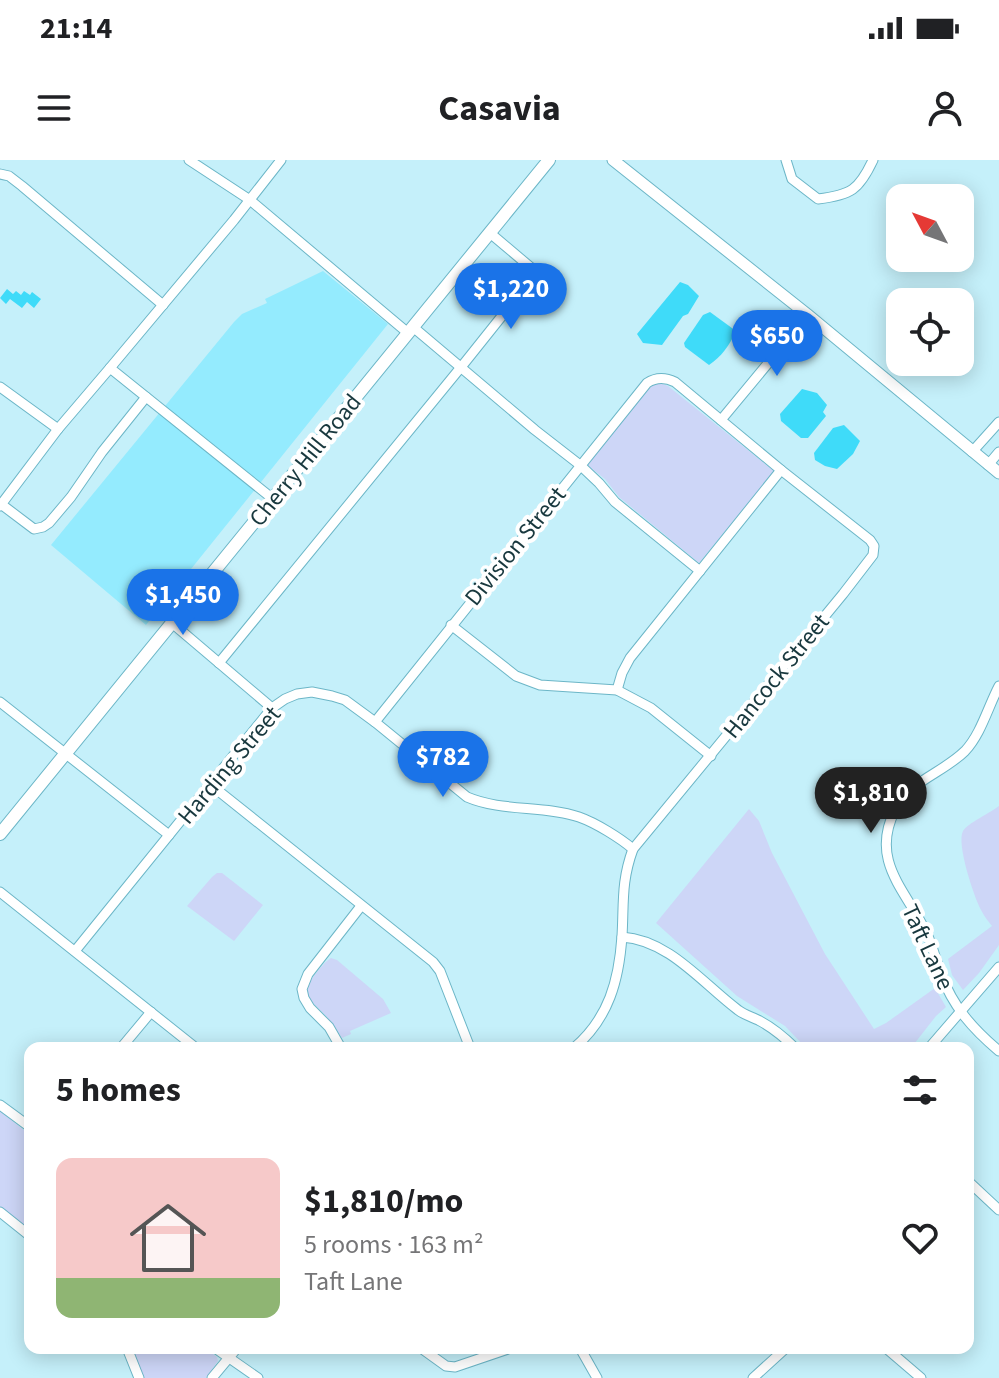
<!DOCTYPE html>
<meta charset="utf-8">
<style>
body{margin:0;font-family:"Source Sans 3",sans-serif;background:#f2f2f2;color:#202124;height:100vh;display:flex;flex-direction:column;font-size:30px;white-space:nowrap}
*{box-sizing:border-box;margin:0}
p{font-size:26px;color:#757577}
.icon{flex:none;width:44px;height:44px;fill:none;stroke:currentColor;stroke-width:2;stroke-linecap:round;stroke-linejoin:round}
.map{position:relative;flex:1;overflow:hidden}
.sheet{position:absolute;left:24px;top:882px;width:950px;height:312px;display:flex;flex-direction:column;background:#fff;border-radius:16px;box-shadow:0 4px 20px #0003}
.sheet>*{flex:none}
.needle{width:52px;rotate:311deg}
.fabs{position:absolute;left:886px;top:24px;display:grid;gap:16px}
.fabs a{display:grid;place-items:center;width:88px;height:88px;border-radius:16px;background:#fff;box-shadow:0 4px 20px #0003;font-size:40px}
.price{position:absolute;translate:-50% -68px;padding:0 18px;border-radius:28px;background:#1a73e8;color:#fff;font-size:26px;line-height:52px;filter:drop-shadow(0 2px 4px #0008)}
.price::after{content:'';position:absolute;left:50%;top:48px;width:24px;height:18px;margin-left:-12px;background:inherit;clip-path:polygon(0 0,100% 0,50% 100%)}
.price.on{background:#222;color:#fff}
ul{padding:0;list-style:none}
li{display:flex;align-items:center;gap:24px;height:200px;padding:0 32px}
li+li{border-top:2px solid #e0e0e0}
li span{display:grid;place-items:center;flex:none;width:224px;height:160px;border-radius:16px;color:#555}
li>.icon{margin-inline-start:auto}
span .icon{width:96px;height:96px;fill:#fffc;stroke-width:1}
li b{font-size:34px}
h2{display:flex;justify-content:space-between;align-items:center;height:96px;padding:0 32px;font-size:34px}
.status{display:flex;justify-content:space-between;align-items:center;height:56px;padding:0 40px;background:#fff;direction:ltr}
.status svg{height:22px;fill:currentColor}
header{display:flex;justify-content:space-between;align-items:center;height:104px;padding:0 32px;background:#fff;font-size:36px;font-weight:700}
.map>svg:first-child{display:block}
.built{fill:#94ebfe}
.green{fill:#cdd6f7}
.water{fill:#3fdbf9}
.lines{fill:none;stroke-linecap:round;stroke-linejoin:round}
.minor-casing{stroke:#6cb6c7;stroke-width:11}
.tertiary-casing{stroke:#6cb6c7;stroke-width:13}
.secondary-casing{stroke:#6cb6c7;stroke-width:14}
.minor{stroke:#fff;stroke-width:9}
.tertiary{stroke:#fff;stroke-width:11}
.secondary{stroke:#fff;stroke-width:12}
.labels{text-anchor:middle;stroke-width:8;stroke-linejoin:round;paint-order:stroke}
.street-label{font-size:24px;fill:#18383e;stroke:#fff}
</style>
<div class="status"><b>21:14</b><svg viewBox="0 0 49 12"><path d="M0 12V9h3v3zM5 12V6h3v6zM10 12V3h3v9zM15 12V0h3v12zM26 1h20v11H26zM47 4h2v5h-2z"/></svg></div>
<header><svg class="icon" aria-label="menu" viewBox="0 0 24 24"><path d="M4 6h16M4 12h16M4 18h16"/></svg>Casavia<svg class="icon" aria-label="person" viewBox="0 0 24 24"><circle cx="12" cy="8" r="4"/><path d="M4 21q1-7 8-7t8 7"/></svg></header>
<div class="map">
<svg width="999" height="1218" viewBox="0 0 999 1218">
<rect width="100%" height="100%" fill="#c5f0fa"/>
<!-- built -->
<polygon class="built" points="323,111 388,164 146,465 51,385 234,162 242,154 267,143 265,139"/>
<!-- green -->
<g class="green">
<polygon points="655,221 668,226 774,311 699,403 619,337 605,319 587,305"/>
<path d="M999,646V785L979,813L963,830L952,815L948,799L992,766C988,761 984,756 981,750C974,737 956,683 963,671C968,663 990,653 999,646Z"/>
<polygon points="749,649 759,661 772,693 825,794 874,869 886,863 935,828 946,847 936,856 911,888 806,888 785,866 737,836 656,763"/>
<polygon points="217,713 222,713 263,745 234,781 187,746 212,717"/>
<path d="M331,798L337,800L383,839L391,853L350,871L351,874L342,878C337,871 332,863 326,856C311,840 298,835 317,812C322,806 325,802 331,798Z"/>
<polygon points="0,951 30,975 30,1070 0,1047"/>
<polygon points="130,1188 205,1188 217,1197 218,1201 206,1218 142,1218"/>
</g>
<!-- water -->
<g class="water">
<polygon points="680,122 688,125 699,136 688,154 683,156 662,185 643,183 637,174"/>
<polygon points="7,129 13,134 16,131 21,135 24,131 30,135 32,132 41,139 34,148 27,142 22,148 10,139 6,144 0,138"/>
<path d="M710,152L736,171C730,185 721,197 709,205L685,187L684,183L703,155Z"/>
<polygon points="802,229 817,233 827,245 823,252 826,256 808,278 801,278 781,261 780,254"/>
<polygon points="844,265 860,281 853,294 837,309 825,306 815,300 814,293 833,268"/>
</g>
<g class="lines">
<defs>
<g id="minor">
<polyline points="189,0 250,40 408,173"/>
<path d="M786,0L792,19L818,39C851,35 859,30 873,0"/>
<polyline points="0,14 9,16 22,26 163,145"/>
<polyline points="490,73 548,122"/>
<polyline points="413,167 535,270 580,305 599,323 615,342 700,411"/>
<polyline points="110,208 234,60 281,0"/>
<polyline points="0,227 58,269"/>
<polyline points="721,260 808,155"/>
<polyline points="972,292 999,262"/>
<polyline points="988,305 999,292"/>
<polyline points="1,344 34,369 43,367 49,363 71,337 102,292 146,237"/>
<polyline points="0,346 58,269 110,208 273,339"/>
<polyline points="172,463 272,548"/>
<polyline points="451,465 516,516 540,525 617,530 651,548 711,596"/>
<polyline points="219,503 466,201 537,112"/>
<path d="M999,526C988,547 981,574 965,591C943,613 909,621 895,650C869,702 907,731 927,774C933,787 936,801 941,814C953,847 973,869 999,891"/>
<polyline points="617,530 622,513 630,498 781,310"/>
<polyline points="0,542 169,675"/>
<path d="M375,562L647,223C656,217 665,217 675,222L781,310L870,380L874,386L873,395L843,434L633,689C621,722 624,742 622,776C619,820 609,858 574,888"/>
<polyline points="211,625 433,802 440,811 470,888"/>
<polyline points="0,732 196,888"/>
<path d="M622,777C669,780 702,823 738,850C744,855 753,857 760,861C773,868 784,877 795,888"/>
<path d="M75,791L272,548L285,539L297,534L312,532L332,536L345,540L375,562L467,637C502,652 543,645 579,657C596,663 620,678 633,689"/>
<polyline points="121,888 151,852"/>
<polyline points="341,888 329,867 310,848 304,838 302,829 308,814 361,746"/>
<polyline points="929,888 999,807"/>
<polyline points="0,945 30,967"/>
<polyline points="968,1021 999,1050"/>
<polyline points="0,1052 30,1076"/>
<polyline points="127,1188 139,1218"/>
<polyline points="215,1188 258,1218"/>
<polyline points="421,1188 446,1206 455,1207 511,1188"/>
<polyline points="580,1188 597,1218"/>
<polyline points="886,1188 921,1218"/>
<polyline points="212,1218 237,1188"/>
<polyline points="753,1218 786,1188"/>
</g>
<polyline id="tertiary" points="613,0 808,155 999,313"/>
<polyline id="secondary" points="0,674 549,0"/>
</defs>
<!-- minor casing -->
<use href="#minor" class="minor-casing"/>
<!-- tertiary casing -->
<use href="#tertiary" class="tertiary-casing"/>
<!-- secondary casing -->
<use href="#secondary" class="secondary-casing"/>
<!-- minor -->
<use href="#minor" class="minor"/>
<!-- tertiary -->
<use href="#tertiary" class="tertiary"/>
<!-- secondary -->
<use href="#secondary" class="secondary"/>
</g>
<g class="labels">
<!-- street labels -->
<g class="street-label">
<text transform="translate(305 300) rotate(-51)" y="8">Cherry Hill Road</text>
<text transform="translate(515 386) rotate(-51)" y="8">Division Street</text>
<text transform="translate(776 516) rotate(-51)" y="8">Hancock Street</text>
<text transform="translate(229 605) rotate(-50)" y="8">Harding Street</text>
<text transform="translate(928 787) rotate(65)" y="8">Taft Lane</text>
</g>
</g>
</svg>
<div class="fabs">
<a><svg class="needle" viewBox="-14 -14 28 28"><path d="M0-13l5 13h-10z" fill="#e53935"/><path d="M0 13l5-13h-10z" fill="#757577"/></svg></a>
<a><svg class="icon" aria-label="locate" viewBox="0 0 24 24"><circle cx="12" cy="12" r="6"/><path d="M12 2v4M12 18v4M2 12h4M18 12h4"/></svg></a>
</div>
<b class="price" style="left:511px;top:171px">$1,220</b>
<b class="price" style="left:777px;top:218px">$650</b>
<b class="price" style="left:183px;top:477px">$1,450</b>
<b class="price" style="left:443px;top:639px">$782</b>
<b class="price on" style="left:871px;top:675px">$1,810</b>
<section class="sheet">
<h2>5 homes<svg class="icon" aria-label="filters" viewBox="0 0 24 24"><path d="M4 7h16M4 17h16"/><circle cx="9" cy="7" r="2"/><circle cx="15" cy="17" r="2"/></svg></h2>
<ul>
<li><span style="background:linear-gradient(#f6c9c9 75%,#8fb573 0)"><svg class="icon" aria-label="home" viewBox="0 0 24 24"><path d="M3 11l9-7 9 7M6 9v11h12V9"/></svg></span><div><b>$1,810/mo</b><p>5 rooms · 163 m²</p><p>Taft Lane</p></div><svg class="icon" aria-label="heart" viewBox="0 0 24 24"><path d="M12 20l-8-8c-3-5 5-10 8-4 3-6 11-1 8 4z"/></svg></li>
</ul>
</section>
</div>
